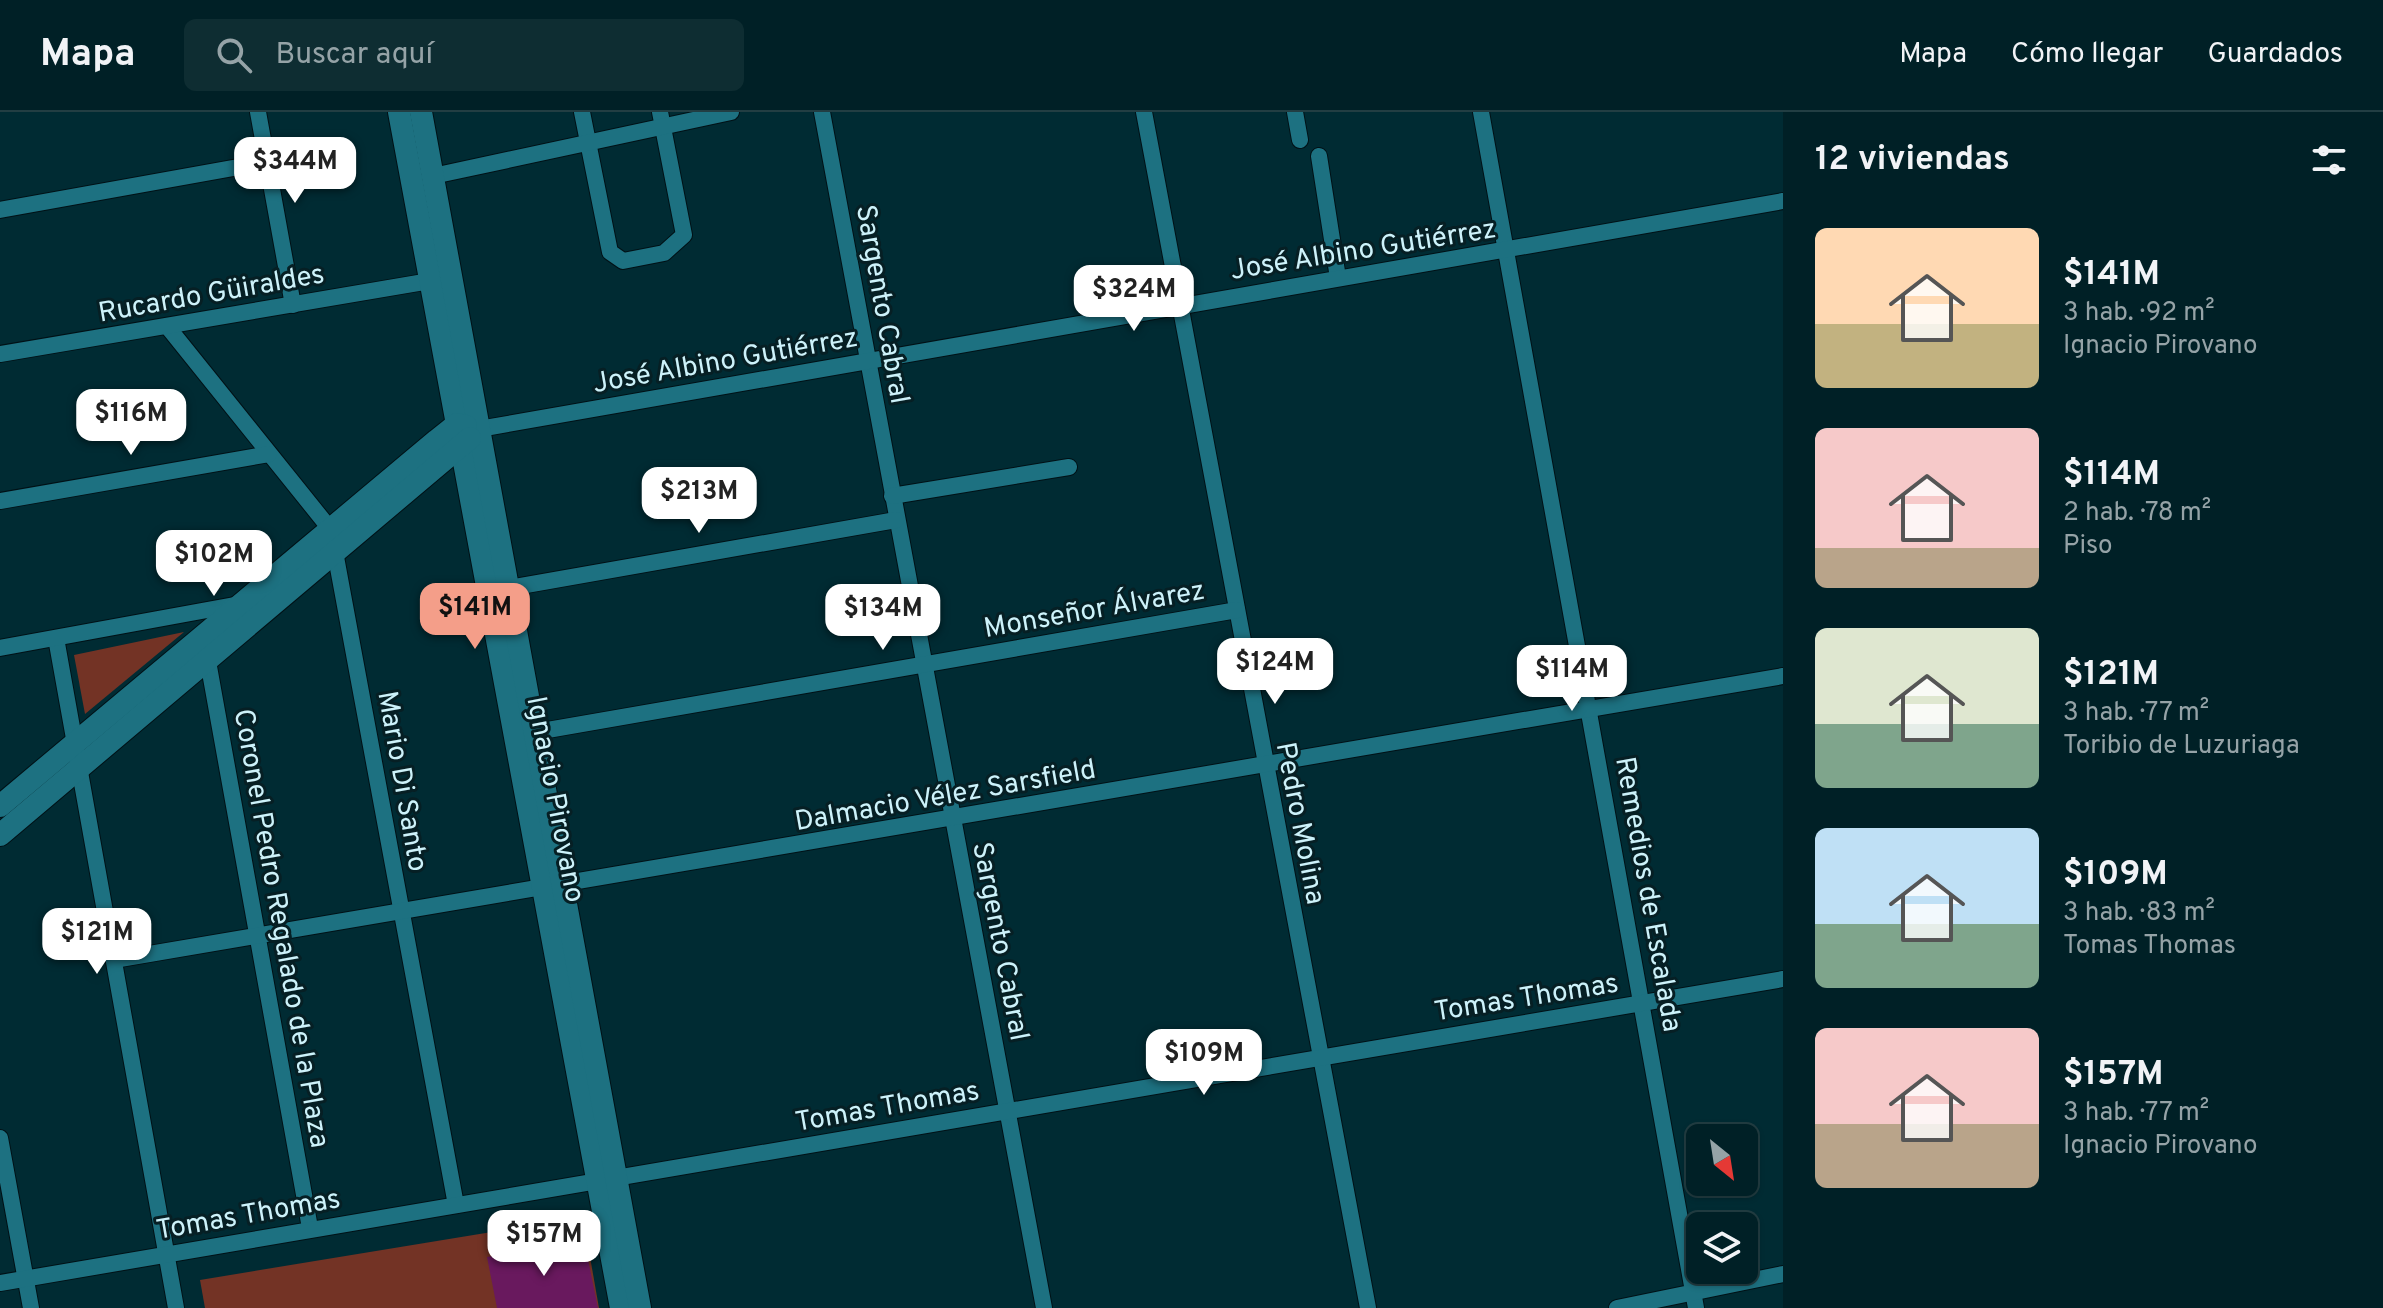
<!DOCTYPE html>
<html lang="es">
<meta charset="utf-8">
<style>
body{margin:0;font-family:Overpass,sans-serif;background:#0e2d32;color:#f1f3f6;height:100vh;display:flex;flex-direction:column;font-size:30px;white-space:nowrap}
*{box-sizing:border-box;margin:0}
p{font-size:26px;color:#95a3a7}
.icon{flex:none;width:44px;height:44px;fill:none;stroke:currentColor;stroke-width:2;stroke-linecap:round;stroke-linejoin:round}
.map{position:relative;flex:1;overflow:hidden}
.details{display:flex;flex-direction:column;background:#002026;width:600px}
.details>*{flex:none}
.needle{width:52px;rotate:150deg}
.tools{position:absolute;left:1686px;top:1012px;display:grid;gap:16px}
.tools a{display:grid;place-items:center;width:72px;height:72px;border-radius:12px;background:#002026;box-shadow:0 2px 6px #0004,0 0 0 2px #223e43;font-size:40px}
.price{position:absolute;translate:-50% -68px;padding:0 18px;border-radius:16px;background:#fff;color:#222;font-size:26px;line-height:52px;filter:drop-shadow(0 2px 4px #0008)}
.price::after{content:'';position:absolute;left:50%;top:48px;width:24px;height:18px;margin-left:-12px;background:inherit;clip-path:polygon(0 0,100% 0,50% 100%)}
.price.selected{background:#f49e89;color:#111}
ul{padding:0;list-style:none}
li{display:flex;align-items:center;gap:24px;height:200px;padding:0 32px}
li span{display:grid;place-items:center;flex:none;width:224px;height:160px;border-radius:12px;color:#555}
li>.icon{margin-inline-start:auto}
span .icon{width:96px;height:96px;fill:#fffc;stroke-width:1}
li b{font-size:34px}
h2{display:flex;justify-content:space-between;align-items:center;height:96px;padding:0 32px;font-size:34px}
header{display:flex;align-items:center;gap:48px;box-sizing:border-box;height:112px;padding:0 40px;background:#002026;border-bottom:2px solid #223e43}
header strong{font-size:38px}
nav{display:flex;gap:44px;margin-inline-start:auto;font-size:28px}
.search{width:560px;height:72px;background:#0e2d32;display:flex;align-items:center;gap:20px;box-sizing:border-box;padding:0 28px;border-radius:12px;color:#95a3a7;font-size:30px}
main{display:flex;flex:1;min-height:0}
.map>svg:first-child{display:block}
.green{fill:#733325}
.building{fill:#69195e}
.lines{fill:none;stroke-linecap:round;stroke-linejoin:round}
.street-casing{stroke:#001116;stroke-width:18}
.secondary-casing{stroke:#001116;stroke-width:24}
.street{stroke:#1d7181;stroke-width:16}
.secondary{stroke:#1d7181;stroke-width:22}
.labels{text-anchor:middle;stroke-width:6;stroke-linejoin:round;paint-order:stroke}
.street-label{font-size:28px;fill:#cdf2fa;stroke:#061f24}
</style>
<header>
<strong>Mapa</strong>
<div class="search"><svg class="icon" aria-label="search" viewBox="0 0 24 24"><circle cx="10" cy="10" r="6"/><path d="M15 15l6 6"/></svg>Buscar aquí</div>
<nav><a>Mapa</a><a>Cómo llegar</a><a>Guardados</a></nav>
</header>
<main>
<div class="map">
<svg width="1783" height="1196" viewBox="0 0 1783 1196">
<rect width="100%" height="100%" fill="#002b33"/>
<!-- green -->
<g class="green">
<polygon points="184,520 85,602 74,543"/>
<polygon points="583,1105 599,1196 205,1196 200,1168"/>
</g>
<!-- building -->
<polygon class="building" points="584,1128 598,1196 497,1196 487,1145"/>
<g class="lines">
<defs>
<g id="street">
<polyline points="258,0 293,193"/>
<polyline points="582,0 610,140 623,149 664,141 684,123 660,0"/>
<polyline points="822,0 1044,1196"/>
<polyline points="1144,0 1368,1196"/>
<polyline points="1295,0 1300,28"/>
<polyline points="1481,0 1696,1196"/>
<polyline points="1319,44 1338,166"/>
<polyline points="433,64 731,0"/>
<polyline points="0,98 267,50"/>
<polyline points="167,214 331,418 456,1093"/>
<polyline points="0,242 430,169"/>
<polyline points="479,317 1783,89"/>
<polyline points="892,384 1069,355"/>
<polyline points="0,389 269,342"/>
<polyline points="509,476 896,408"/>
<polyline points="56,526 176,1196"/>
<polyline points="0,536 240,492"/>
<polyline points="206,538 310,1116"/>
<polyline points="536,620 1237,498"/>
<polyline points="114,848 1783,564"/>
<polyline points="0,1026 31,1196"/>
<polyline points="0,1171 1783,867"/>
<polyline points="1617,1196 1783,1162"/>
</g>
<g id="secondary">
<polyline points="399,0 621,1196"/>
<polyline points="421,0 640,1196"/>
<polyline points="0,694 437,328 457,312 466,314"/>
<polyline points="0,723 470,326"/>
</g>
</defs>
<!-- street casing -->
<use href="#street" class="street-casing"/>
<!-- secondary casing -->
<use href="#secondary" class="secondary-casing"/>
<!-- street -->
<use href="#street" class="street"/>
<!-- secondary -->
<use href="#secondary" class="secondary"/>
</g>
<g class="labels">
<!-- street labels -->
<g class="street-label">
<text transform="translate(1363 136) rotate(-9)" y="10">José Albino Gutiérrez</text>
<text transform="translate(211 180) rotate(-10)" y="10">Rucardo Güiraldes</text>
<text transform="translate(884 192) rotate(80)" y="10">Sargento Cabral</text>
<text transform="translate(725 247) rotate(-10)" y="10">José Albino Gutiérrez</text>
<text transform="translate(1094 496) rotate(-10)" y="10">Monseñor Álvarez</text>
<text transform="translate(404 669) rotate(80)" y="10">Mario Di Santo</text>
<text transform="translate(945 682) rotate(-10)" y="10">Dalmacio Vélez Sarsfield</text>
<text transform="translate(557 687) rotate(79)" y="10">Ignacio Pirovano</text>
<text transform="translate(1302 711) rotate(79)" y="10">Pedro Molina</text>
<text transform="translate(1650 782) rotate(80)" y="10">Remedios de Escalada</text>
<text transform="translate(283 816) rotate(80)" y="10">Coronel Pedro Regalado de la Plaza</text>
<text transform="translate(1002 829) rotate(79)" y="10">Sargento Cabral</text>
<text transform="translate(1526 884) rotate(-9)" y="10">Tomas Thomas</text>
<text transform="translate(887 993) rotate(-10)" y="10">Tomas Thomas</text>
<text transform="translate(248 1101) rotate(-10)" y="10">Tomas Thomas</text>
</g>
</g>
</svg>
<div class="tools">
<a><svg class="needle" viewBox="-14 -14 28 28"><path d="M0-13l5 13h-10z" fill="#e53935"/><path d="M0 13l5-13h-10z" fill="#95a3a7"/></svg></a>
<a><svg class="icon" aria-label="layers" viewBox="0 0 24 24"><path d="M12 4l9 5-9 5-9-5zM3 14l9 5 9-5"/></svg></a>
</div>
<b class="price" style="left:295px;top:93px">$344M</b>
<b class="price" style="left:1134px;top:221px">$324M</b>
<b class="price" style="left:131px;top:345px">$116M</b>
<b class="price" style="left:699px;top:423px">$213M</b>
<b class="price" style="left:214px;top:486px">$102M</b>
<b class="price selected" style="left:475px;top:539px">$141M</b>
<b class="price" style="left:883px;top:540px">$134M</b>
<b class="price" style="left:1275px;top:594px">$124M</b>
<b class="price" style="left:1572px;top:601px">$114M</b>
<b class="price" style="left:97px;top:864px">$121M</b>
<b class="price" style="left:1204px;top:985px">$109M</b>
<b class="price" style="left:544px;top:1166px">$157M</b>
</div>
<section class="details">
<h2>12 viviendas<svg class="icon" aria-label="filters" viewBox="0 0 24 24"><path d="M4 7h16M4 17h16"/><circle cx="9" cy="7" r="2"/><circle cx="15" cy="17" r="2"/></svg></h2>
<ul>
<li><span style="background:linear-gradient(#ffd9b3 60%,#c2b280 0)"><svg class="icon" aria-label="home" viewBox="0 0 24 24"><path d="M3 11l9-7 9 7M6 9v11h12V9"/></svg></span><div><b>$141M</b><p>3 hab. · 92 m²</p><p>Ignacio Pirovano</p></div></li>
<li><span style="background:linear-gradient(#f6c9c9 75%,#b9a48a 0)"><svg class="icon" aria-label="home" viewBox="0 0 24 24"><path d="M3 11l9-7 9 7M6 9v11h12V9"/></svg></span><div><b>$114M</b><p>2 hab. · 78 m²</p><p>Piso</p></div></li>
<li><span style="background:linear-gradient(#dfe7d0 60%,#7fa58c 0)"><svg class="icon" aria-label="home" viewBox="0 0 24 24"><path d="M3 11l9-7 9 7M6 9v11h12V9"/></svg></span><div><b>$121M</b><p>3 hab. · 77 m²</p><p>Toribio de Luzuriaga</p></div></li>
<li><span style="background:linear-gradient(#bfe0f5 60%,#7fa58c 0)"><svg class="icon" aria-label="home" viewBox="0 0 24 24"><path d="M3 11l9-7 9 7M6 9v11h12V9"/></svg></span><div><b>$109M</b><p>3 hab. · 83 m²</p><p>Tomas Thomas</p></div></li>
<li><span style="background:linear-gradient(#f6c9c9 60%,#b9a48a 0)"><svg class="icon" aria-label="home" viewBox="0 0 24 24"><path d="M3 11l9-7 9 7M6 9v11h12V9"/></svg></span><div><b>$157M</b><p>3 hab. · 77 m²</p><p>Ignacio Pirovano</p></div></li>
</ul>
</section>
</main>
